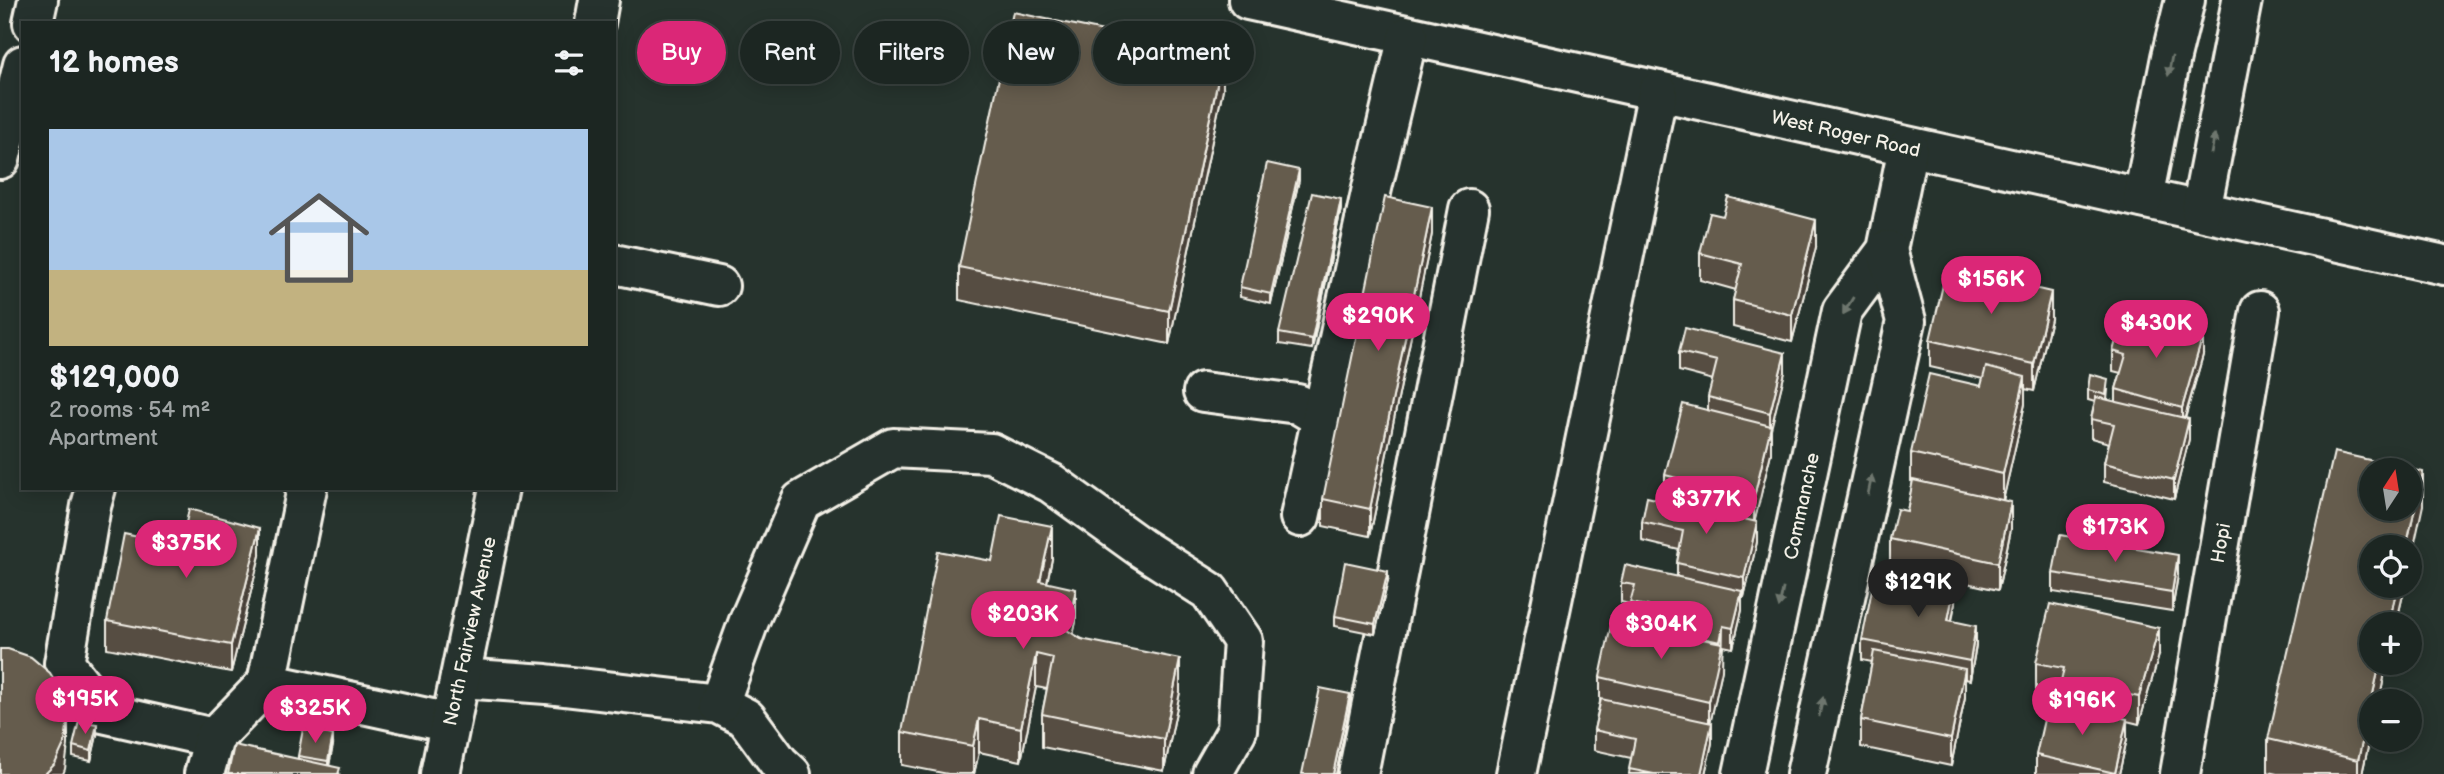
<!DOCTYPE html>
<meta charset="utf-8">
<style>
body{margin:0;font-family:"Balsamiq Sans",sans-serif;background:#252e2a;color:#f1f3f6;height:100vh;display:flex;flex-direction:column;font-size:26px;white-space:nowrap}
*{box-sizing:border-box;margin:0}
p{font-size:23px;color:#a0a5a5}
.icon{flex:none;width:38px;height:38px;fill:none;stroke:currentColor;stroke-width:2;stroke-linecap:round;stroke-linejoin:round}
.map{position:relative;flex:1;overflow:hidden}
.panel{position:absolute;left:21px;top:21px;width:595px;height:469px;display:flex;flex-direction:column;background:#1c2622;border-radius:0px;box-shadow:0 4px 18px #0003,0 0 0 2px #3a4340}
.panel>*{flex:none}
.hud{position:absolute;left:637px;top:21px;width:665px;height:63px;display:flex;gap:14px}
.needle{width:46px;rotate:12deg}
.tools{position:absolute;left:2359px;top:458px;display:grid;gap:14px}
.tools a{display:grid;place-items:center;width:63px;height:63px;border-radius:50%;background:#1c2622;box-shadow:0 4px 18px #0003,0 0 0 2px #3a4340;font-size:35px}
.price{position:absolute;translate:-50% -60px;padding:0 16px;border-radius:24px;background:#db2777;color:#fff;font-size:23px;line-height:46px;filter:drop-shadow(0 2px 4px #0008)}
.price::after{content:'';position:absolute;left:50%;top:42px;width:21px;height:16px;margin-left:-10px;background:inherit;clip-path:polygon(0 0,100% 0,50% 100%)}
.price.selected{background:#222;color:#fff}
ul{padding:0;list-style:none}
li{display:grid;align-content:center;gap:14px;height:371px;padding:0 28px}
li span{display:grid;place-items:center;height:217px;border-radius:0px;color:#555}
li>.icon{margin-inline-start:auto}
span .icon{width:126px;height:126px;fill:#fffc;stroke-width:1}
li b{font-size:30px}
h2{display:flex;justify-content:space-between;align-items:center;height:84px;padding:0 28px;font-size:30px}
.chip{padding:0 24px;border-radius:32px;background:#1c2622;box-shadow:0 4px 18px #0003,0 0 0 2px #3a4340;font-size:24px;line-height:63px}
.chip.selected{background:#db2777;color:#fff}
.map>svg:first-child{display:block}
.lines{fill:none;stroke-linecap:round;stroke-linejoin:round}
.minor-casing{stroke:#f4f1e8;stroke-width:44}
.minor{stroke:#26332d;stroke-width:38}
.wall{fill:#574e43;stroke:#f4f1e8;stroke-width:2}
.shaded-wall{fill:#474037;stroke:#f4f1e8;stroke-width:2}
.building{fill:#655b4e;stroke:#f4f1e8;stroke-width:2;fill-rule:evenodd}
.oneway{fill:#6e766e}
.labels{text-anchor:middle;stroke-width:5;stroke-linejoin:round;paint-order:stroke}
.street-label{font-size:19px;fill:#f4f1e8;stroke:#26332d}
</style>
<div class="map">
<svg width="2444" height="774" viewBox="0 0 2444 774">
<rect width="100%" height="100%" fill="#26332d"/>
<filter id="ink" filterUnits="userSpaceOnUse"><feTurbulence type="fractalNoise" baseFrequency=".0143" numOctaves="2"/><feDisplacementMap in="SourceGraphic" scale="14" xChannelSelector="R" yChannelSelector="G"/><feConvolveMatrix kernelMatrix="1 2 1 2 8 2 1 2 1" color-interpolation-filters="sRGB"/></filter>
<g filter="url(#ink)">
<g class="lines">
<defs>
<g id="minor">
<polyline points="1248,0 2444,265"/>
<polyline points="33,23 38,0"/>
<polyline points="595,23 599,0"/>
<polyline points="0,159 23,65"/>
<polyline points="2143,198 2171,57 2185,0"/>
<polyline points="2201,211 2242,0"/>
<polyline points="614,264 719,286"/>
<polyline points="1203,392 1298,404 1323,419"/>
<polyline points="96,488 91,506 64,663 103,713 214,738"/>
<polyline points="1300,517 1372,188 1408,36"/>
<polyline points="460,678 546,684 719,704 746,718 779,763 791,774"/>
<polyline points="267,683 307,488"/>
<polyline points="719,704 749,621 801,501 893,448 991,453 1051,483 1140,547 1209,591 1243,641 1237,730 1212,774"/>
<polyline points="204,774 214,738 267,683 450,723"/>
<polyline points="440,774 499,488"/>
<polyline points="1358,774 1469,209"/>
<polyline points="1516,774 1658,91"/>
<polyline points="1743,774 1842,311 1887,250 1908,147"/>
<polyline points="1806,774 1906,321 1887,250"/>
<polyline points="2180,774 2260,311"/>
</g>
</defs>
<!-- minor casing -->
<use href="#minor" class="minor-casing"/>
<!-- minor -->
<use href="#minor" class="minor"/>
</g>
<!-- wall -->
<g class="wall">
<polygon points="1223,89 1169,344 959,300 959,267"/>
<polygon points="1299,180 1271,304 1240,297 1240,287"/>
<polygon points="1341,209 1312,349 1279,344 1279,333"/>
<polygon points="1432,234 1370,536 1323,526 1323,499"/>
<polygon points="1816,247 1792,342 1733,327 1733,300 1736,290 1700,280 1700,253"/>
<polygon points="2051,319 2034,391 2025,389 2025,404 2003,500 2011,529 1998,590 1890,566 1890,539 1907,511 1913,481 1911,481 1911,453 1981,386 1983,379 1930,367 1930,340"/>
<polygon points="2113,351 2203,355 2185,419 2189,439 2174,499 2104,482 2104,463 2109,443 2091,438 2091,419 2095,402 2088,400 2088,390 2108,390 2107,400 2116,402 2116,389 2121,373 2113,371"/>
<polygon points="1679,352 1785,372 1771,426 1771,453 1754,522 1757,542 1744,597 1742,597 1742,610 1733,648 1723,646 1722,654 1722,670 1710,723 1712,743 1705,774 1629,774 1631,758 1594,750 1594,730 1600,702 1600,677 1644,627 1644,625 1630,622 1630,604 1621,602 1621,583 1677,577 1677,563 1679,550 1642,541 1642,522 1665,501 1665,475 1708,410 1708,397 1713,380 1679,371"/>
<polygon points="2423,505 2371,586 2405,586 2396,625 2371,625 2371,663 2387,663 2379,702 2371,702 2371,734 2362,774 2277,774 2268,772 2268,739"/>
<polygon points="181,546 260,555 231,672 107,648 107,621"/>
<polygon points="1052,559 1047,583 1076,622 1073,634 1180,692 1164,771 1042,747 1042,714 1047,689 1036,687 1021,761 979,752 974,774 948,774 902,765 902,732 992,561"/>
<polygon points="2053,573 2178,575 2172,611 2053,592"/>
<polygon points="1388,581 1375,634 1335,626 1335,616"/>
<polygon points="1955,603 1952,621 1976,645 1970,680 1965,679 1965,697 1951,766 1861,747 1861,720 1872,662 1862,660 1862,640"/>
<polygon points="2159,655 2139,724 2127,721 2127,739 2119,774 2036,774 2036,755 2061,705 2061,695 2036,690 2036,663"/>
<polygon points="97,735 91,761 73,757 73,746"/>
<polygon points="333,745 329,765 340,774 298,759 298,756"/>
</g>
<!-- shaded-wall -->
<g class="shaded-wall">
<polygon points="1223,56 1223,89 1169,344 1169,311"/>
<polygon points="1299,170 1299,180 1271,304 1271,294"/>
<polygon points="1341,199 1341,209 1312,349 1312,339"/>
<polygon points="1432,207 1432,234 1370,536 1370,509"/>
<polygon points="1816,220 1816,247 1792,342 1792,315"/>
<polygon points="2051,292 2051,319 2034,391 2034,364"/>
<polygon points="2203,335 2203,355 2182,427 2182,408"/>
<polygon points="1785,353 1785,372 1770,433 1770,413"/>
<polygon points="2025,377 2025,404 2003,501 2003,474"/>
<polygon points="2189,419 2189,439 2174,499 2174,480"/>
<polygon points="1771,426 1771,453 1754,524 1754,497"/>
<polygon points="2423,472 2423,505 2410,565 2410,548 2406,548"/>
<polygon points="2011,502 2011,529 1998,590 1998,563"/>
<polygon points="1757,522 1757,542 1744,597 1744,578"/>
<polygon points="1052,526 1052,559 1040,614 1040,581"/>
<polygon points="260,528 260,555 231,672 231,645"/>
<polygon points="2178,555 2178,575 2172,611 2172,592"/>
<polygon points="1388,571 1388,581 1375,634 1375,624"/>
<polygon points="1955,584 1955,603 1948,640 1948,620"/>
<polygon points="2397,586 2405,586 2396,625 2389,625"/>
<polygon points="1076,589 1076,622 1067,662 1067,630"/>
<polygon points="1742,591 1742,610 1733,648 1733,628"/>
<polygon points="1723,626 1722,670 1709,729 1709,702"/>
<polygon points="1976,626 1976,645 1970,680 1970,661"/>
<polygon points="2159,628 2159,655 2139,724 2139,697"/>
<polygon points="1036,654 1036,687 1021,761 1021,728"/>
<polygon points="1180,659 1180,692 1164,771 1164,739"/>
<polygon points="2380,663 2387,663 2379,702 2371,702 2371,734 2362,774 2358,774 2358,760"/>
<polygon points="1965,669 1965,697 1951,766 1951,739"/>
<polygon points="1350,694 1350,704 1336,774 1333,774"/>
<polygon points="68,718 68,745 65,769 63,774 45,774"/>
<polygon points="979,719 979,752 974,774 973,774 973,746"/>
<polygon points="2127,719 2127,739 2119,774 2115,774"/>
<polygon points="1712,723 1712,743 1705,774 1701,774"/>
<polygon points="97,724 97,735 91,761 91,751"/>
<polygon points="333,735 333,745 328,771 328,761"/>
</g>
<!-- building -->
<g class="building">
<polygon points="1013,12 1223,56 1169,311 959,267"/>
<polygon points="1267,163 1299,170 1271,294 1240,287"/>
<polygon points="1312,193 1341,199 1312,339 1279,333"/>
<polygon points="1385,197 1432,207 1370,509 1323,499"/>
<polygon points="1728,197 1816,220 1792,315 1733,300 1742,264 1700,253 1710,213 1723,216"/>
<polygon points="1947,268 2051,292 2034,364 1930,340"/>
<polygon points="2124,313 2203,335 2182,408 2116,389 2126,355 2113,351"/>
<polygon points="1685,328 1785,353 1770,413 1708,397 1717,361 1679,352"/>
<polygon points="1986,367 2025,377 2003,474 1911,453 1929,374 1981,386"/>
<polygon points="2090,374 2108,379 2106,395 2088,390"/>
<polygon points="2096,397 2189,419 2174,480 2104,463 2114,424 2091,419"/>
<polygon points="1683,404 1771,426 1754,497 1665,475"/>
<path d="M2334,452L2423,472L2406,548H2371V586H2397L2389,625H2371V663H2380L2358,760L2268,739ZM2371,471H2410V509H2371Z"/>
<polygon points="1913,480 2011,502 1998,563 1890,539 1897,509 1907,511"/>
<polygon points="1647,497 1757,522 1744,578 1677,563 1683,531 1642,522"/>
<polygon points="189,509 260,528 231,645 107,621 124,534 181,546"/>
<polygon points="1001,516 1052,526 1040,581 1076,589 1067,630 1081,639 1180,659 1164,739 1042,714 1053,658 1036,654 1021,728 979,719 973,746 902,732 938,551 992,561"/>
<polygon points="2060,535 2178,555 2172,592 2053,573"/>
<polygon points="1345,562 1388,571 1375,624 1335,616"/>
<polygon points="1625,565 1742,591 1733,628 1723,626 1720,642 1644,625 1648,606 1630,603 1635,585 1621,583"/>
<polygon points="1907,575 1955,584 1948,620 1976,626 1970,661 1862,640 1873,584 1904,590"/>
<polygon points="2050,604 2159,628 2139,697 2061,681 2064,668 2036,663"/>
<polygon points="1612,621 1722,643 1709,702 1600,677"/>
<polygon points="0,649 8,649 31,657 50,673 63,694 68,718 65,742 55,764 45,774 0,774"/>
<polygon points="1874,651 1965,669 1951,739 1861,720"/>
<polygon points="1320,688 1350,694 1333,774 1302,774"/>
<polygon points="1601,699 1712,723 1701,774 1654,774 1629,769 1635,739 1594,730"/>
<polygon points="2048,702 2127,719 2115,773 2036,755"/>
<polygon points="79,721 97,724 91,751 73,746"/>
<polygon points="303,729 333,735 328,761 298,756"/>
<polygon points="234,745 340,768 338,774 228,774"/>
</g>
<!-- one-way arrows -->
<defs><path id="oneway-solid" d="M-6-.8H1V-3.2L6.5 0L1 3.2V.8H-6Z" transform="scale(1.75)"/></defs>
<g class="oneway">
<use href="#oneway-solid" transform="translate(2170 66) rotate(101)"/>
<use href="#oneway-solid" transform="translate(2213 144) rotate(-79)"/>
<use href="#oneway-solid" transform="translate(1848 306) rotate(121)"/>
<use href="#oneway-solid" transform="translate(1870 485) rotate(-78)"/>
<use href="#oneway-solid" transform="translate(1781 598) rotate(102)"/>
<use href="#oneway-solid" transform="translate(1821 707) rotate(-78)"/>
</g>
</g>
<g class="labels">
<!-- street labels -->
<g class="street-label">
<text transform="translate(1846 133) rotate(13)" y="7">West Roger Road</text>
<text transform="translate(1801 506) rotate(-78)" y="7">Commanche</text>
<text transform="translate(2220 543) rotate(-80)" y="7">Hopi</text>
<text transform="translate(469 631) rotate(-78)" y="7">North Fairview Avenue</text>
</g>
</g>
</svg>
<div class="tools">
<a><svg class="needle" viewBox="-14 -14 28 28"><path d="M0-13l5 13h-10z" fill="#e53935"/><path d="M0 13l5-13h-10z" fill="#a0a5a5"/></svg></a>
<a><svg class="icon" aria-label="locate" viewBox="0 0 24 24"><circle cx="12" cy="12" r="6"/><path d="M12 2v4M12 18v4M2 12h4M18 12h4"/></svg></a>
<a>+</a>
<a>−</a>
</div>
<b class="price" style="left:1991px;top:316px">$156K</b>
<b class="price" style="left:1378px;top:353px">$290K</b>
<b class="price" style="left:2156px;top:360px">$430K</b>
<b class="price" style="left:1706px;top:536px">$377K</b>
<b class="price" style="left:2115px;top:564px">$173K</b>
<b class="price" style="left:186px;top:580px">$375K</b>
<b class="price selected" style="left:1918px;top:619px">$129K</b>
<b class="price" style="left:1023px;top:651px">$203K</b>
<b class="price" style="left:1661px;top:661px">$304K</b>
<b class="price" style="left:85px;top:736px">$195K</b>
<b class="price" style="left:2082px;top:737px">$196K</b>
<b class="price" style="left:315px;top:745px">$325K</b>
<div class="hud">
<a class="chip selected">Buy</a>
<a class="chip">Rent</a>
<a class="chip">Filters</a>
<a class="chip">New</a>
<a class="chip">Apartment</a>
</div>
<section class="panel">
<h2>12 homes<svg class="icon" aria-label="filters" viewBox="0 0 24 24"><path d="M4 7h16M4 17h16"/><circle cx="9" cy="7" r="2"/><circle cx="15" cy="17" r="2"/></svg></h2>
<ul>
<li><span style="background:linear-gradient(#a9c7e8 65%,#c2b280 0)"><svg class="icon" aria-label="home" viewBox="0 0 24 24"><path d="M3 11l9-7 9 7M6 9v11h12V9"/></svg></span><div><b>$129,000</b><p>2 rooms · 54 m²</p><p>Apartment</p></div></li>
</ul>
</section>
</div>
